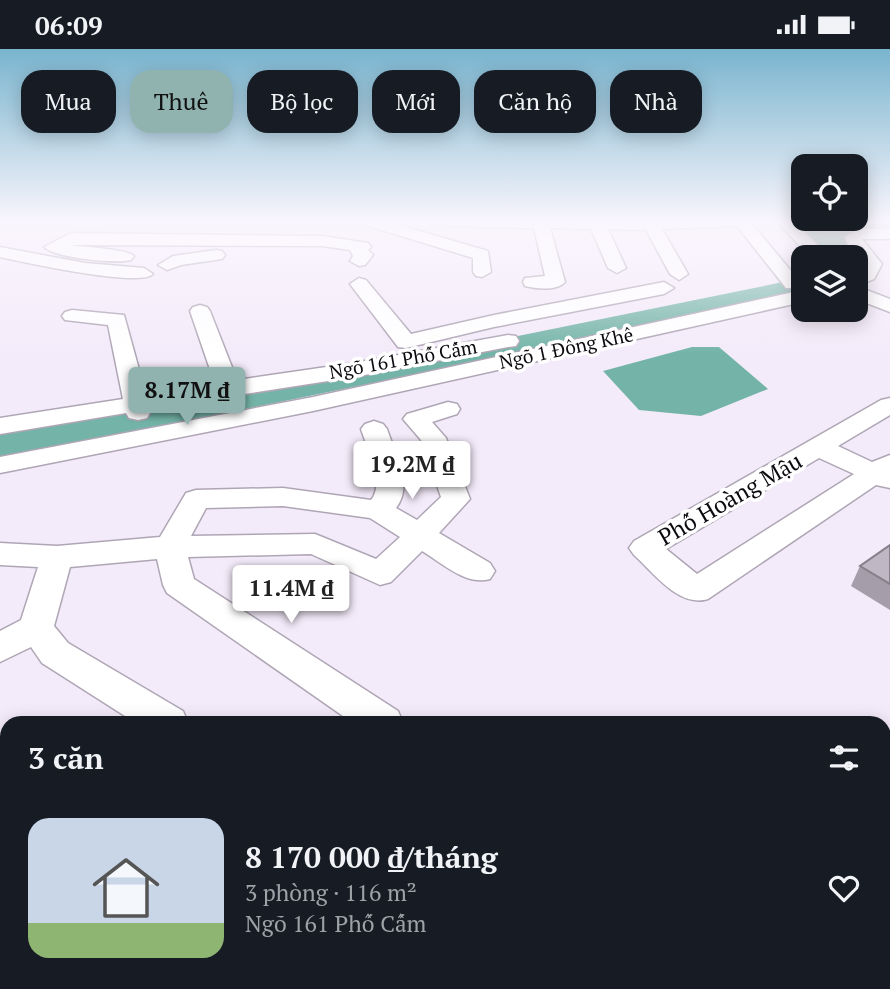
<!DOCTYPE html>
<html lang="vi">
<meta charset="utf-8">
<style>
body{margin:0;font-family:"PT Serif",serif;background:#242831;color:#f1f3f6;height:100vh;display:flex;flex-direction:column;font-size:26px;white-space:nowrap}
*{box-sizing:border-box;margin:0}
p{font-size:23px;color:#9ea1a6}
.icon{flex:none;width:38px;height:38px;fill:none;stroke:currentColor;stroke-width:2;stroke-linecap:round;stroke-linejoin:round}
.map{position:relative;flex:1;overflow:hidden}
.panel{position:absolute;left:0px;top:667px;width:891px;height:275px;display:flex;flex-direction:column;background:#171b24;border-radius:21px 21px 0 0;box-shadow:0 4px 18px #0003}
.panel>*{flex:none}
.top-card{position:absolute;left:21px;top:21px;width:849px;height:63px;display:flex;gap:14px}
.buttons{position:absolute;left:791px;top:105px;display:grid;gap:14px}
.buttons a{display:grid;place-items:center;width:77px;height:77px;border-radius:14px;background:#171b24;box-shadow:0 4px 18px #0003;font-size:35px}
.price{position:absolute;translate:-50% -60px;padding:0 16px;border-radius:7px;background:#fff;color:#222;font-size:23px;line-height:46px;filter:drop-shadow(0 2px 4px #0008)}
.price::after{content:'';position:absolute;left:50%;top:42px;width:21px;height:16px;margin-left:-10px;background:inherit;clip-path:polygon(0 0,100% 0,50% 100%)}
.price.current{background:#91b3b0;color:#111}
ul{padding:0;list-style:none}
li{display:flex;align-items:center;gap:21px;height:175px;padding:0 28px}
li+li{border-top:2px solid #363941}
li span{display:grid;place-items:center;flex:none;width:196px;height:140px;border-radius:21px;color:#555}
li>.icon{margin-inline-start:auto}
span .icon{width:84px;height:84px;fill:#fffc;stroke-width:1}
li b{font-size:30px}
h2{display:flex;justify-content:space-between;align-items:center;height:84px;padding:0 28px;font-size:30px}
.chip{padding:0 24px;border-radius:21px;background:#171b24;box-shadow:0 4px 18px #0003;font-size:24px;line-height:63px}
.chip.current{background:#91b3b0;color:#111}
.status{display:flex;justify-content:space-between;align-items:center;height:49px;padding:0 35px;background:#171b24;direction:ltr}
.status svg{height:19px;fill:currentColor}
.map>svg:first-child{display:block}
.green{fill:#e2c9f1}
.water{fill:#74b4a8}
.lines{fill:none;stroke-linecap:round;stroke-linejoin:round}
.minor-casing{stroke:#afa6b5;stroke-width:3}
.minor{fill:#fff;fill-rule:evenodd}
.wall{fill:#a59da9}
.building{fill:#c0b7c5;stroke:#86808a;stroke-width:2}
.labels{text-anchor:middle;stroke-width:7;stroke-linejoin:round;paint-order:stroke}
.far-street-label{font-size:19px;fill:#0d0a0f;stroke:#fff}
.street-label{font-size:23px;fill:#0d0a0f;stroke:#fff}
</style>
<div class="status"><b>06:09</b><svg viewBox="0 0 49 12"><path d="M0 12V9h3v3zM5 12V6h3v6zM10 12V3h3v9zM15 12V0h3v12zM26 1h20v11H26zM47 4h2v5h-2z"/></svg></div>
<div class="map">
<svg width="890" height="940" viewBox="0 0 890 940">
<rect width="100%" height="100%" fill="#f4ebfa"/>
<!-- green -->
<polygon class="green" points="110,934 427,934 433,940 102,940"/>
<!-- water -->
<g class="water">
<polygon points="794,172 890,173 890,182 847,184 849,199 867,214 864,222 856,229 856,208 830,208"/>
<polygon points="803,229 803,246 799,247 0,410 0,386 430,305"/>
<polygon points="692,298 719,298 768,340 701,367 639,361 603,322"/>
</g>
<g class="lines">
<defs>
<g id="minor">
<polygon points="360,172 385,172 488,202 491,223 482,228 476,227 473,223 473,209 362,175"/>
<path d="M439,172H753L751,174L802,235L800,239H786L737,177L662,180L688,225L679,231L670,225L646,181L608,180L626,219L617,224L608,219L591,180L550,179L565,233C557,242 537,240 525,237L523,233L525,229L545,227L534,179L447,177Z"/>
<polygon points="777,172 794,172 829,208 810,208"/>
<polygon points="858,180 890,180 890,190 862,190 882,215 874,230 856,237 856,224 864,215 848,197 845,188"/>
<path d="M71,184L322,187L368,194L371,198L368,201L373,206L365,216L359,217L350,212L353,207L350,201L322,197L70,196C84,198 127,200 134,207L131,211C115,215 55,209 44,198Z"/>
<path d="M0,198L85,214L144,219L153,225C141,239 23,213 0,208Z"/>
<polygon points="216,201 222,202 225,206 222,210 181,216 167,221 158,216 173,207"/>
<polygon points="359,229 366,231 411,285 494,266 664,233 674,239 664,245 494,278 406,299 398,298 350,235"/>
<polygon points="856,237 890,250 890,263 856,250"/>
<polygon points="803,241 803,253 313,362 0,424 0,408 313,348"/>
<polygon points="200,256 207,258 210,262 237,331 354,314 508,286 516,287 519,292 516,297 508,298 354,328 149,360 150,364 147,369 138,371 129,369 126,364 0,385 0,369 123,350 108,276 65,271 62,267 65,263 72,261 124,266 146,346 215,335 190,262 193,258"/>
<path d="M890,349V366L838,397L872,413L890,406V439L876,436L708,550C679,559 654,524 634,506L629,499L634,492L881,351ZM819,409L854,425L697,525L666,500Z"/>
<path d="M448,353L457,355L460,360L457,365L432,373L446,389L470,450L439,484L490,514L495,522L490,530C466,537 442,514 422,502L391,533L380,536L311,505L188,508L194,530L398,662L403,674H353L167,544L163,536L157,510L70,518L54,577L68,594L183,662L188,674H136L42,614L31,598L0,613V582L21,571L38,518L0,516V494L57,497L160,488L186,444L196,441L283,439L371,451C385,435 367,399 361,380L365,375L374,372L383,375L387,380C395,405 414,436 396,459L417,471L441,448L421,391L403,370L407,365ZM283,457L370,469L400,488L376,510L315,485L191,487L206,459Z"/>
<polygon points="890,728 890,770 884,767 884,731"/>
<polygon points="49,934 106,934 104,940 47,940"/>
<polygon points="542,934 597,934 599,940 544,940"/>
</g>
</defs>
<!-- minor casing -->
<use href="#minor" class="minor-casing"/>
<!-- minor -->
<use href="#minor" class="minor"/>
</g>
<!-- wall -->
<polygon class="wall" points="890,496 890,561 851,537 860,517"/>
<!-- building -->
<polygon class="building" points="890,496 890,535 860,517"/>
<!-- sky -->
<linearGradient id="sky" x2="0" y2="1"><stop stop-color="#79b4ce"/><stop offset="0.57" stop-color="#faf6fd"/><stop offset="1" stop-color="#faf6fd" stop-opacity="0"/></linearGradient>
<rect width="890" height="304" fill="url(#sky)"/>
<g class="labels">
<!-- far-street labels -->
<g class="far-street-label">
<text transform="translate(566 299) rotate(-12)" y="7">Ngõ 1 Đông Khê</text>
<text transform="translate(403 310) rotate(-10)" y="7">Ngõ 161 Phố Cấm</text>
</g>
<!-- street labels -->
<g class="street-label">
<text transform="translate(730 450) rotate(-30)" y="8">Phố Hoàng Mậu</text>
</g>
</g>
</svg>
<div class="buttons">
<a><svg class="icon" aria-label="locate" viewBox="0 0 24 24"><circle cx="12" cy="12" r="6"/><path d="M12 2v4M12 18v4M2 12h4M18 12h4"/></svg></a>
<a><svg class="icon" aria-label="layers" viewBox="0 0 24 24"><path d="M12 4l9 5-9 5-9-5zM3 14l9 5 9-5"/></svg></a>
</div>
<b class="price current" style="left:187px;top:378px">8.17M ₫</b>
<b class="price" style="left:412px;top:452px">19.2M ₫</b>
<b class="price" style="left:291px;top:576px">11.4M ₫</b>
<div class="top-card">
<a class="chip">Mua</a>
<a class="chip current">Thuê</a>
<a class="chip">Bộ lọc</a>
<a class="chip">Mới</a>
<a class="chip">Căn hộ</a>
<a class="chip">Nhà</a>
</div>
<section class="panel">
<h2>3 căn<svg class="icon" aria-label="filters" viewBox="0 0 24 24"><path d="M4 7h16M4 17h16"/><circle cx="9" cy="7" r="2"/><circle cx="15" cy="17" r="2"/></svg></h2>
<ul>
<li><span style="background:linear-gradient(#c9d6e8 75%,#8fb573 0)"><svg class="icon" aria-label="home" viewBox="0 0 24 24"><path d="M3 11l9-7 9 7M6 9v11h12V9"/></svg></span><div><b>8 170 000 ₫/tháng</b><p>3 phòng · 116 m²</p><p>Ngõ 161 Phố Cấm</p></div><svg class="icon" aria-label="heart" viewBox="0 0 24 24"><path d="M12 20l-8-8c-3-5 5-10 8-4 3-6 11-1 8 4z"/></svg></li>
</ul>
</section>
</div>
